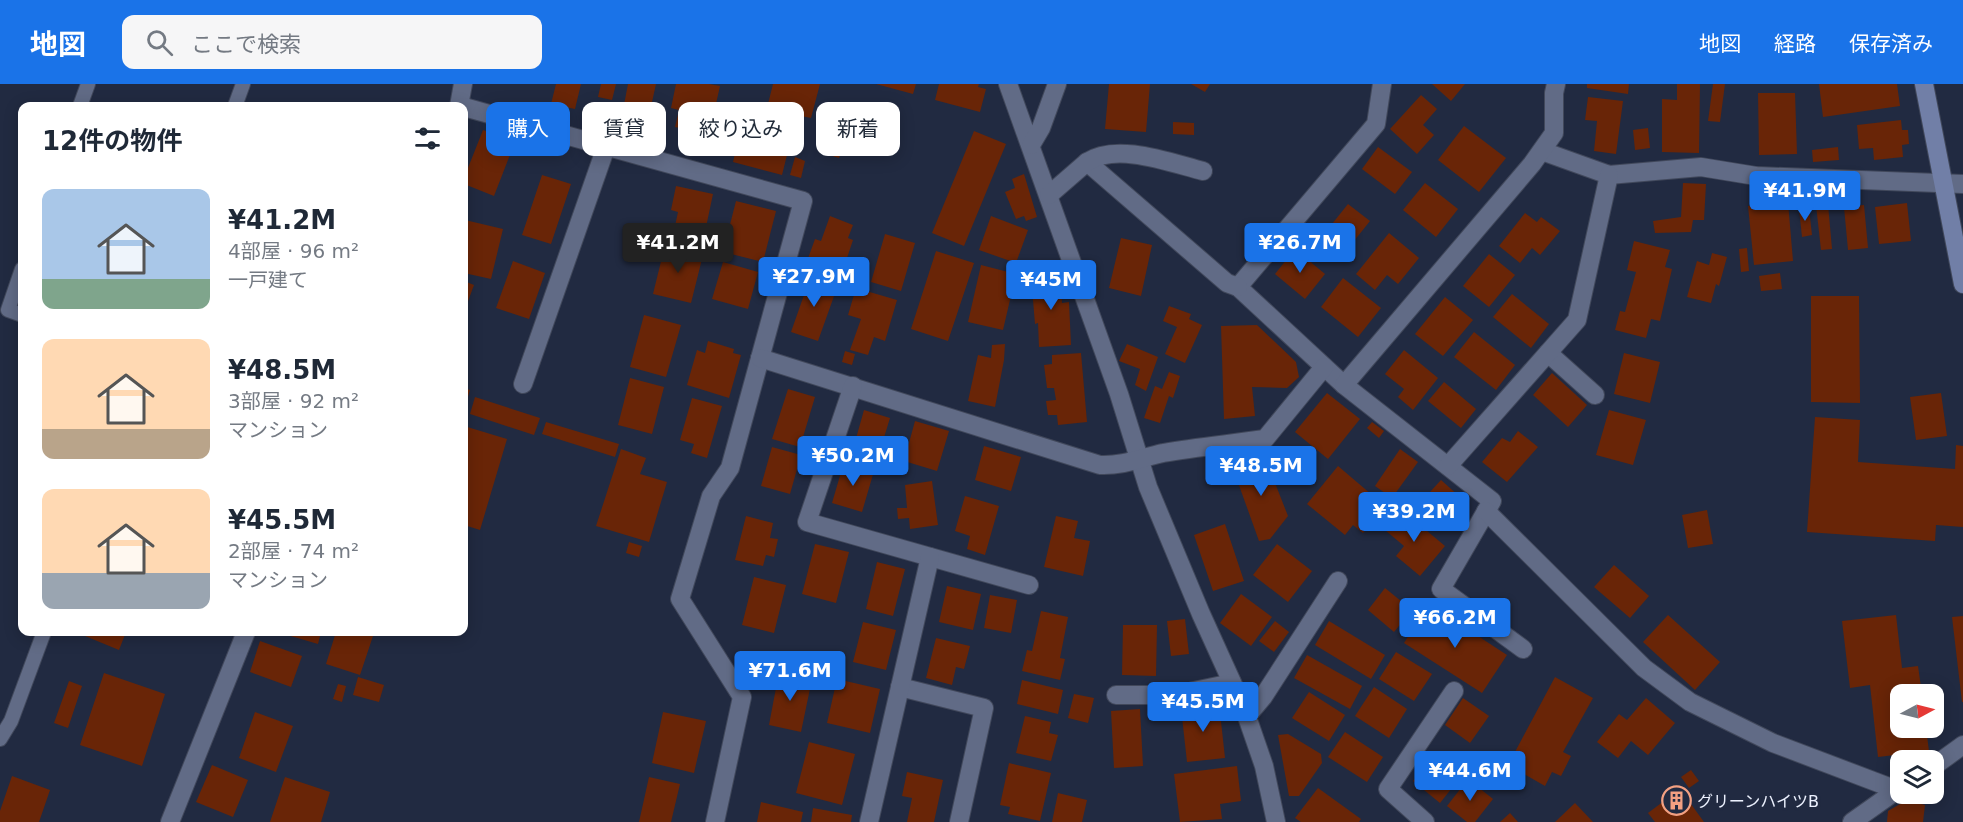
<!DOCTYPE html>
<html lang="ja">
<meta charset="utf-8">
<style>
body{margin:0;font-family:"DejaVu Sans","Noto Sans JP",sans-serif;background:#f6f6f7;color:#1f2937;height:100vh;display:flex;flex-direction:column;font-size:22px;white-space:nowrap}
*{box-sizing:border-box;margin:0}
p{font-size:20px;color:#747a83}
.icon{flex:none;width:33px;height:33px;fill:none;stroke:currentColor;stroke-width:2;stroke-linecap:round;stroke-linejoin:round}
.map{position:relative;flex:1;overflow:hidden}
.panel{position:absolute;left:18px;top:18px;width:450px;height:534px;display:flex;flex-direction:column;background:#fff;border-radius:12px;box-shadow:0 3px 15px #0003}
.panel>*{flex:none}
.banner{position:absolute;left:486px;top:18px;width:570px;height:54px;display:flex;gap:12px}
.needle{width:39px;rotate:83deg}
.controls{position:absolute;left:1890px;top:600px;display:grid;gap:12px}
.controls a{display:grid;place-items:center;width:54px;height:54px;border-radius:12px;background:#fff;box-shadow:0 3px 15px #0003;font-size:30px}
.price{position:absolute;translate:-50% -51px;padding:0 14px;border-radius:6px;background:#1a73e8;color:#fff;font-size:20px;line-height:39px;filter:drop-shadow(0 2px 3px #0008)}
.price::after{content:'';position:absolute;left:50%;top:36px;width:18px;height:14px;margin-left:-9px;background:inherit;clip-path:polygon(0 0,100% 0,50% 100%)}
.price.selected{background:#222;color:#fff}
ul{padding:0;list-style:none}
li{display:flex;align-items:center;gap:18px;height:150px;padding:0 24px}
li span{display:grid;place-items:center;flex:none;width:168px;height:120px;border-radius:12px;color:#555}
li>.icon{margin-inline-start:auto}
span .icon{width:72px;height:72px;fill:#fffc;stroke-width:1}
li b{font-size:26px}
h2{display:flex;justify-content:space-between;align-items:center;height:72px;padding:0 24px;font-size:26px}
.tag{padding:0 21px;border-radius:12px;background:#fff;box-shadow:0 3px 15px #0003;font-size:21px;line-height:54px}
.tag.selected{background:#1a73e8;color:#fff}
header{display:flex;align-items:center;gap:36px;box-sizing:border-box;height:84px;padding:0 30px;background:#1a73e8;color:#fff}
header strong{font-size:28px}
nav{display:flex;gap:33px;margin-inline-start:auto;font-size:21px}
.search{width:420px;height:54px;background:#f6f6f7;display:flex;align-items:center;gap:15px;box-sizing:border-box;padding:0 21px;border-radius:12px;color:#747a83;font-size:22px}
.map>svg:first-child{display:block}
.building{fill:#692507}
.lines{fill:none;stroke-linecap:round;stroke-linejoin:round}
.lane-casing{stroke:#41485b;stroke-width:16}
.street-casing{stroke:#41485b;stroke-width:20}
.secondary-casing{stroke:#41485b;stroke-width:20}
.lane{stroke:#616b86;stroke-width:14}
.street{stroke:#616b86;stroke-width:18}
.secondary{stroke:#717fa7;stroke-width:18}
.labels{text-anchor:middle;stroke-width:6;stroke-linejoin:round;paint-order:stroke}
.poi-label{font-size:16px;fill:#ecf1fe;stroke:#212a41;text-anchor:start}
</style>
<header>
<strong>地図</strong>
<div class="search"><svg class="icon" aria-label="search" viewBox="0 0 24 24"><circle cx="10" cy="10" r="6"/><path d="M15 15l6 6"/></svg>ここで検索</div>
<nav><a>地図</a><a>経路</a><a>保存済み</a></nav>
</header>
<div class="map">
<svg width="1963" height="738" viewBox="0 0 1963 738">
<rect width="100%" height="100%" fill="#212a41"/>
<!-- building -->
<g class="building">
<polygon points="556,0 581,0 575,25 551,20"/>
<polygon points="601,0 616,0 612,16 598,13"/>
<polygon points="628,0 656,0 648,36 622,31"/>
<polygon points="676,0 709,0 720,2 709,51 675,43 679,26 671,24"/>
<polygon points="773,0 820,0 811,34 801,32 800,37 766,28"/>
<polygon points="876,0 916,0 913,10"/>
<polygon points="939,0 979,0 978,3 986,5 980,28 935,16"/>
<polygon points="1109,0 1150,0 1146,48 1105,45"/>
<polygon points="1191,0 1210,0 1205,8"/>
<polygon points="1432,0 1465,0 1451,17"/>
<polygon points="1587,0 1629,0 1628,10 1587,4"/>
<polygon points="1677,0 1700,0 1699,69 1662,68 1662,15 1677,16"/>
<polygon points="1713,0 1725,0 1720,38 1708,37"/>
<polygon points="1819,0 1897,0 1900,22 1823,33"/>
<polygon points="1758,9 1795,9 1797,70 1759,71"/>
<polygon points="1421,11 1437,25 1423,41 1434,51 1417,70 1390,45"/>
<polygon points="1588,13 1623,17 1616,70 1594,67 1597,37 1585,36"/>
<polygon points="830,34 849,40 839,74 820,68"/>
<polygon points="605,36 623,40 621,51 603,47"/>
<polygon points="735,36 792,51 782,91 733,78 737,61 729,58"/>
<polygon points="1901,36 1902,46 1908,46 1909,60 1902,61 1903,73 1874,76 1873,64 1859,65 1857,41"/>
<polygon points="1173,38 1194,39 1194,51 1173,50"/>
<polygon points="1464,42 1506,74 1479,108 1438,76"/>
<polygon points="1648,44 1650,64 1635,66 1633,46"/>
<polygon points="483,46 515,58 494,112 464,100 464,94"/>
<polygon points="974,47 1006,60 964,162 932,149"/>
<polygon points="1378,63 1412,88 1395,110 1362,85"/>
<polygon points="1838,63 1839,76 1813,78 1812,66"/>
<polygon points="795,73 805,77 801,94 790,91"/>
<polygon points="1024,90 1037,133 1026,137 1024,132 1016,135 1005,108 1015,104 1012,95"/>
<polygon points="542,91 571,100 551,160 522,151"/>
<polygon points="1425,99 1458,125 1436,153 1403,126"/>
<polygon points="1683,99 1706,100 1704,136 1693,136 1691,148 1655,149 1653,137 1681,133"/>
<polygon points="676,102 713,110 702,162 672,156 678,128 671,126"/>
<polygon points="736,117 776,127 763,178 723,168"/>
<polygon points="1788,118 1793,177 1754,181 1748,122"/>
<polygon points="1907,119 1911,157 1879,160 1875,123"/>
<polygon points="1348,120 1370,137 1342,172 1320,155"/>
<polygon points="1828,120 1832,165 1821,166 1816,121"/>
<polygon points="1864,121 1868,164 1848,166 1844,123"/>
<polygon points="1809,124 1812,151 1802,153 1799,125"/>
<polygon points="1525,129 1537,138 1541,133 1560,147 1540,171 1532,164 1520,179 1499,162"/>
<polygon points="830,132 853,141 848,154 853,156 841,192 806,180 815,155 821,157"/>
<polygon points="991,132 1028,146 1016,179 979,166"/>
<polygon points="465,136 503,145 491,195 464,189"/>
<polygon points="1389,149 1419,174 1398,200 1387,191 1375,206 1356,190"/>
<polygon points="885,150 915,159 901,207 871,198"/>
<polygon points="1121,154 1152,161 1141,212 1109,204"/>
<polygon points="1634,157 1670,166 1665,183 1672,185 1660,237 1651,235 1646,254 1615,246 1620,227 1625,228 1636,188 1627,186"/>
<polygon points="665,161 703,171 691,219 653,210"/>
<polygon points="1747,164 1749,187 1741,188 1739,165"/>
<polygon points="1295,165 1325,190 1305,215 1275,190"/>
<polygon points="936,167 974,179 948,257 911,245"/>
<polygon points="1712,169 1727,173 1719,202 1716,200 1711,219 1687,213 1697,177 1709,181"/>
<polygon points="1489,170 1515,191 1489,223 1463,202"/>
<polygon points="513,177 545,189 529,235 496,224"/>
<polygon points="723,178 758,188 748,225 712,215"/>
<polygon points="981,181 1016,190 1003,246 968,238"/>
<polygon points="1780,189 1782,205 1761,207 1759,192"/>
<polygon points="1060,190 1062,219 1069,218 1071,261 1039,263 1038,239 1035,240 1031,192"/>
<polygon points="811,191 838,201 818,257 791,248"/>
<polygon points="1343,194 1381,224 1358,253 1321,223"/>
<polygon points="464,197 474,201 464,228"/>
<polygon points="856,204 897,216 885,257 874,253 868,271 850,266 861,235 848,231"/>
<polygon points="1512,210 1549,240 1531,264 1493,233"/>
<polygon points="1811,212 1859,212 1860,319 1811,318"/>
<polygon points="1445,213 1473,236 1443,272 1415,250"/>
<polygon points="1169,222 1191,230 1189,235 1202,241 1185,279 1165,270 1177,243 1163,237"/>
<polygon points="644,231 681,241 666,293 630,283"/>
<polygon points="1257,241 1296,278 1299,293 1287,304 1252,303 1255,332 1224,335 1221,242"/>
<polygon points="1474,248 1515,281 1496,306 1454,273"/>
<polygon points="708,257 734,265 733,269 741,271 729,314 687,301 697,266 705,269"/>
<polygon points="1005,260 1004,276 995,323 968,317 978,271 991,274 992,261"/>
<polygon points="1127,260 1158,273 1146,307 1135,301 1140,285 1119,277"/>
<polygon points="1404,266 1438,294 1413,326 1398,313 1404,305 1385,290"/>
<polygon points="845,267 855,270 852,281 842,278"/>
<polygon points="1081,269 1087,338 1058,341 1057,331 1048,331 1046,317 1056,316 1054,304 1047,304 1044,281 1052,280 1052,271"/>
<polygon points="1624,269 1660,278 1650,319 1614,310"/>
<polygon points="1169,288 1180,292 1173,314 1169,312 1160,339 1144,334 1155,302 1162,305"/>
<polygon points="1552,289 1587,321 1568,343 1533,311"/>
<polygon points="630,294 664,303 652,350 618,341"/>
<polygon points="1444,298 1476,325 1461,344 1428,317"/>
<polygon points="464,304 470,306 464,326"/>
<polygon points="788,305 815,313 800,363 772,355"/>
<polygon points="1327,309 1360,335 1328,375 1295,348"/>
<polygon points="1941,309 1947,352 1916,356 1910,313"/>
<polygon points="475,313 540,334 534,351 470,330"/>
<polygon points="692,314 722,322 707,374 691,369 694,360 680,356"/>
<polygon points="864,326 890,334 878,373 853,365"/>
<polygon points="1609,326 1646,336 1633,381 1596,371"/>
<polygon points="1815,333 1860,336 1858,378 1955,385 1956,361 1963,362 1963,443 1936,441 1935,457 1807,448"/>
<polygon points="915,337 949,347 937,387 904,377"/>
<polygon points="546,338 619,360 615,373 542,350"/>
<polygon points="1372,338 1384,347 1379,354 1367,344"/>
<polygon points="464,342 507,355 480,446 464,441"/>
<polygon points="1518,347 1538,363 1507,398 1482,378 1502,354 1510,358"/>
<polygon points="984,362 1021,373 1011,407 975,396"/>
<polygon points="772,363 801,371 790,410 761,402"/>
<polygon points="621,365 646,374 640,390 667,398 649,458 596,442"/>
<polygon points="1400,365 1418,378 1392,414 1375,402"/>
<polygon points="1266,376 1288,432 1270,455 1259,457 1231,379"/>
<polygon points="844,378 874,387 862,428 832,419"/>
<polygon points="1338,382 1385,422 1363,449 1353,441 1345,451 1307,420"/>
<polygon points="1441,396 1469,421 1448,446 1419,420"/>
<polygon points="932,397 938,441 910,445 909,434 898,435 897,424 907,424 905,401"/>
<polygon points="965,412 999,422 985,471 967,465 970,452 955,447"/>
<polygon points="1402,426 1445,462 1420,492 1396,472 1404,462 1385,446"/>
<polygon points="1707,426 1713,460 1688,464 1682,431"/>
<polygon points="746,432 773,439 770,454 778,455 774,473 766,471 763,482 735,476"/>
<polygon points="1056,432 1078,437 1074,454 1090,457 1083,492 1044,483"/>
<polygon points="1225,440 1244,497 1213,507 1194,451"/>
<polygon points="629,458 642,462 639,473 626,469"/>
<polygon points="815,460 849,468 836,519 802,510"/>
<polygon points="1277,460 1312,487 1288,518 1253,491"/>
<polygon points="877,478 905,485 893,532 866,525"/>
<polygon points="1614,481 1649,512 1630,534 1594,503"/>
<polygon points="754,493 786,501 774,549 742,541"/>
<polygon points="947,502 981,510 973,546 939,538"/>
<polygon points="1385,504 1412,526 1394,548 1368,526"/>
<polygon points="1241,510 1272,533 1251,562 1220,539"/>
<polygon points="990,511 1017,516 1011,549 984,544"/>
<polygon points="1429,520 1507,571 1482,609 1404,559"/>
<polygon points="1041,527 1068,533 1060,574 1065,575 1060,596 1022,587 1027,566 1032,567"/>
<polygon points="1668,531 1720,578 1695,606 1643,558"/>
<polygon points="1896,531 1902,584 1918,582 1922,610 1900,610 1900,644 1926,644 1929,667 1878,673 1870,601 1850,604 1842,537"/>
<polygon points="1963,532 1963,618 1962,618 1952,533"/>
<polygon points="1185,535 1189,570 1171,572 1167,537"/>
<polygon points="1275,537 1289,548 1274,568 1259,557"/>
<polygon points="1329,537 1385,571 1371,595 1315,561"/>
<polygon points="863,538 896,546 886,586 853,578"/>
<polygon points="1123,541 1157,541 1156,592 1122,591"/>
<polygon points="87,548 126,548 119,566 85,552"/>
<polygon points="277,548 321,548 318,560"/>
<polygon points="336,548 368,548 374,549 360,591 326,580"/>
<polygon points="936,554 970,562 964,585 956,583 952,601 926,594"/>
<polygon points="260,557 302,572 291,603 250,588"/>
<polygon points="1396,568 1432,590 1414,617 1379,595"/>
<polygon points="1307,571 1362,602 1350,625 1294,594"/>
<polygon points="779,588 812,595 801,648 769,641"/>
<polygon points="104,589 165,610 142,682 80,661"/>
<polygon points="358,593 384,601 379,618 353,611"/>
<polygon points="1555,593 1593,614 1563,668 1571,672 1561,692 1552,688 1545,702 1508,681"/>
<polygon points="837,595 880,605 870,649 827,639"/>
<polygon points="1022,596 1063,606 1058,630 1017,620"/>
<polygon points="69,597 82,602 68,644 54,639"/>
<polygon points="338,600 346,602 342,618 333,615"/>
<polygon points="1374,603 1407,625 1389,654 1355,632"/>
<polygon points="1309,608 1345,631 1329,657 1292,634"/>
<polygon points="1074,610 1094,614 1088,639 1068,634"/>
<polygon points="1463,614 1489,632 1470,659 1445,641"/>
<polygon points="1646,614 1675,639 1648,671 1631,657 1618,674 1597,658 1619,630 1627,636"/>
<polygon points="1219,619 1225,674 1187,678 1181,624"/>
<polygon points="1140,625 1143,682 1114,684 1111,627"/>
<polygon points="255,628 293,642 276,688 239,674"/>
<polygon points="663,628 706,637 694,689 652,679"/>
<polygon points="1025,632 1051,638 1049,649 1058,651 1051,677 1016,669"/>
<polygon points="1345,648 1383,673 1367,698 1328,673"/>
<polygon points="1288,650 1321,670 1322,679 1299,712 1289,712 1278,651"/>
<polygon points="809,658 855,670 842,721 796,709"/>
<polygon points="1437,668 1463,690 1440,719 1413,697"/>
<polygon points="1009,679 1051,689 1040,737 1008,730 1010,723 1000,721"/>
<polygon points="212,681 248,696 233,733 196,718"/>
<polygon points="1237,682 1241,717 1220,720 1222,735 1180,738 1174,690"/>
<polygon points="1691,686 1699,697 1689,704 1681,693"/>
<polygon points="907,688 943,696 934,738 907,738 912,714 902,712"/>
<polygon points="12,692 50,706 39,738 0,738 0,727"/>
<polygon points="285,693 330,708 321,738 270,738"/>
<polygon points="649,693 680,700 671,738 639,738"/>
<polygon points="1468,695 1493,715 1475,738 1467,738 1447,722"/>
<polygon points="1318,704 1361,735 1359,738 1301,738 1295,734"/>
<polygon points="1680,705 1704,738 1655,738 1648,729"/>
<polygon points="1058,709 1087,716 1082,738 1052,738"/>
<polygon points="1907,716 1925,721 1923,738 1887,738 1888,727"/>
<polygon points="761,718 803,728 801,738 757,738"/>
<polygon points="1575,719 1593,738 1555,738"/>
<polygon points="813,724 852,731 851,738 811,738"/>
<polygon points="1510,729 1518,738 1500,738"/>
</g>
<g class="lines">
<defs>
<g id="lane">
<polyline points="80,22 88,0"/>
<polyline points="235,22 243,0"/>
<polyline points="22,185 8,226 22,231"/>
<polyline points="0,655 11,637 44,548"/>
</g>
<g id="street">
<polyline points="1008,0 1119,310 1148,403 1201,530 1245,627 1264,682 1276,738"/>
<polyline points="1382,0 1376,40 1238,203 1344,301 1492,417 1441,505 1523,565"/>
<polyline points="459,22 463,0"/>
<polyline points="464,23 803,117 730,384 711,412 680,515 742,613 715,738"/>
<polyline points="1031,61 1041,44 1057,0"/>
<polyline points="1542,67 1609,91 1701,83 1756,92 1963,100"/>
<polyline points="1087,78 1227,199 1238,203"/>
<path d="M1049,111L1087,78C1117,58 1171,79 1203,87"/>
<polyline points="1548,269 1595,311"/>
<path d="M760,274L1100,381C1123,382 1141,374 1163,369C1197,363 1231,360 1265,355L1324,283"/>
<polyline points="523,300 606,63"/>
<polyline points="1344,301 1532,80 1554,49 1554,9 1556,0"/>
<polyline points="853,302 807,438 1029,501"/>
<polyline points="1448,382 1577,236 1609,91"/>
<polyline points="1486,427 1644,584 1690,618 1773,659 1897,706"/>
<polyline points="900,603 984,624 959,738"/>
<polyline points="1116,611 1175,611 1232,599"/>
<polyline points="1247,632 1263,613 1338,497"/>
<polyline points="1934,682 1963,661"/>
<polyline points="170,738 246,548"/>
<polyline points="869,738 930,473"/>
<polyline points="1425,738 1388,705 1454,607"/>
<polyline points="1852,738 1900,704"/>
</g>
<polyline id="secondary" points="1924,0 1963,200"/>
</defs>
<!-- lane casing -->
<use href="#lane" class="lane-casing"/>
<!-- street casing -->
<use href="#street" class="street-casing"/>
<!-- secondary casing -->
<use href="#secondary" class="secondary-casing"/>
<!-- lane -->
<use href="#lane" class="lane"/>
<!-- street -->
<use href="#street" class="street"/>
<!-- secondary -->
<use href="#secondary" class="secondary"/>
</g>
<!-- icons -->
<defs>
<symbol id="building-ring" viewBox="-11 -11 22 22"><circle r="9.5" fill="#212a41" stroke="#f3a082" stroke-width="1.5"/><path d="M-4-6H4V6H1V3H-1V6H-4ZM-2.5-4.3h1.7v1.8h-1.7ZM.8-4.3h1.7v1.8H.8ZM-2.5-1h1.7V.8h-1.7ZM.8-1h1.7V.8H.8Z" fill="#f3a082"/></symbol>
</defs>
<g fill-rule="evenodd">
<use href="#building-ring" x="1660" y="700" width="33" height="33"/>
</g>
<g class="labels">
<!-- poi labels -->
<g class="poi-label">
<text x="1697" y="723">グリーンハイツB</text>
</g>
</g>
</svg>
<div class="controls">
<a><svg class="needle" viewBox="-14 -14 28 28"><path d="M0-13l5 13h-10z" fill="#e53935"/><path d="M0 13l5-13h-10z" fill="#747a83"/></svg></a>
<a><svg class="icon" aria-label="layers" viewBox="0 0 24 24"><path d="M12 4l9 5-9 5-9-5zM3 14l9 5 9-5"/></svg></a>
</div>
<b class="price" style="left:1805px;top:138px">¥41.9M</b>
<b class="price selected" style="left:678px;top:190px">¥41.2M</b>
<b class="price" style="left:1300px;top:190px">¥26.7M</b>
<b class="price" style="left:814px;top:224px">¥27.9M</b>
<b class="price" style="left:1051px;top:227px">¥45M</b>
<b class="price" style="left:853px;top:403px">¥50.2M</b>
<b class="price" style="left:1261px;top:413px">¥48.5M</b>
<b class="price" style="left:1414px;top:459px">¥39.2M</b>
<b class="price" style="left:1455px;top:565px">¥66.2M</b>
<b class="price" style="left:790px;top:618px">¥71.6M</b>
<b class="price" style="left:1203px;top:649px">¥45.5M</b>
<b class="price" style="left:1470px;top:718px">¥44.6M</b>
<div class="banner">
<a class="tag selected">購入</a>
<a class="tag">賃貸</a>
<a class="tag">絞り込み</a>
<a class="tag">新着</a>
</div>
<section class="panel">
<h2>12件の物件<svg class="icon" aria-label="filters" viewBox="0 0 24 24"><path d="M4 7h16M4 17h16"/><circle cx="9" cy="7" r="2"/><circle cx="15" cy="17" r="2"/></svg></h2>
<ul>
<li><span style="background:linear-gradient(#a9c7e8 75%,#7fa58c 0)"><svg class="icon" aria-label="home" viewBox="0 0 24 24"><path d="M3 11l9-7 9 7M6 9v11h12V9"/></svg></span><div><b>¥41.2M</b><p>4部屋 · 96 m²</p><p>一戸建て</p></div></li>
<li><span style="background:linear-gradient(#ffd9b3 75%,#b9a48a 0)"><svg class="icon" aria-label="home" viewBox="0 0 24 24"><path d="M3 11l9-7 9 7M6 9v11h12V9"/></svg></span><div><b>¥48.5M</b><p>3部屋 · 92 m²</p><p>マンション</p></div></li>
<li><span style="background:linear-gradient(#ffd9b3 70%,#9aa5b1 0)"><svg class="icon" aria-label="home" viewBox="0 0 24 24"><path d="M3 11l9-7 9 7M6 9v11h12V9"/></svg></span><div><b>¥45.5M</b><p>2部屋 · 74 m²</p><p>マンション</p></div></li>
</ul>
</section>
</div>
